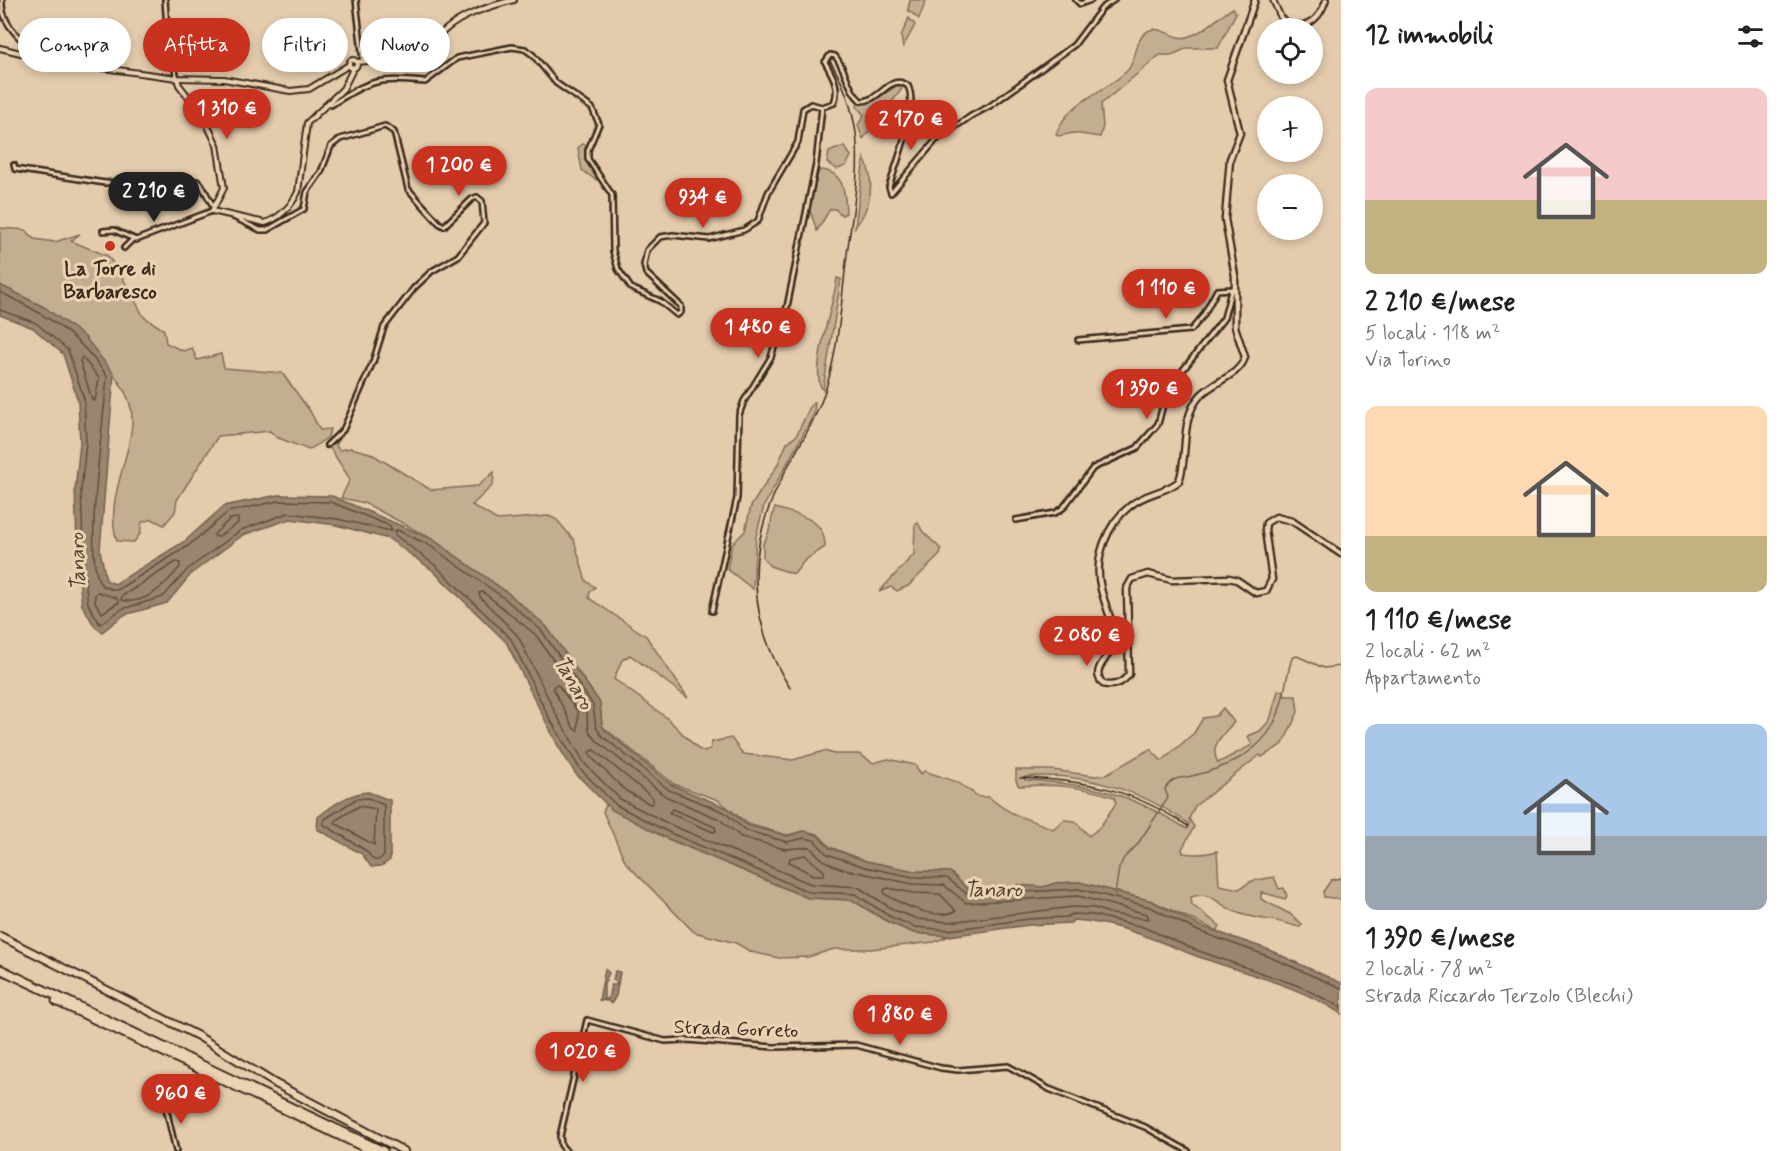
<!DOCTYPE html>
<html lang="it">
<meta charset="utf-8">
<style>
body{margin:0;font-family:Mynerve,sans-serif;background:#f2f2f2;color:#222;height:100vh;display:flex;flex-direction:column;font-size:22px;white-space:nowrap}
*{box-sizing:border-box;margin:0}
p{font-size:20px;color:#767676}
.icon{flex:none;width:33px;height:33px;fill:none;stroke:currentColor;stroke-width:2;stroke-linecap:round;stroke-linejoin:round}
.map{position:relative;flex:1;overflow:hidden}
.sheet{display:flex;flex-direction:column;background:#fff;width:450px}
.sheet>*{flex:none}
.top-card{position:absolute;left:18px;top:18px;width:570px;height:54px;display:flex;gap:12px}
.tools{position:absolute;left:1257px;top:18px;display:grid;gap:12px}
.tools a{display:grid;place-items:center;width:66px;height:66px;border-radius:50%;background:#fff;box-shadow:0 3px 9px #0003;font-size:30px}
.price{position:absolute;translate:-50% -51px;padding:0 14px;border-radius:21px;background:#c8321e;color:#fff;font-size:20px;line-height:39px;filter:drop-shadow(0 2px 3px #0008)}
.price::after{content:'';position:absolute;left:50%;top:36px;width:18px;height:14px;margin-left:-9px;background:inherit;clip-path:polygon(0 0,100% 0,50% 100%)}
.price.on{background:#222;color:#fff}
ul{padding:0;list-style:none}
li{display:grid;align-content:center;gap:12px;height:318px;padding:0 24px}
li span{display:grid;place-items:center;height:186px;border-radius:12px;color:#555}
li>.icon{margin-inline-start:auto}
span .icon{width:108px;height:108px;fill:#fffc;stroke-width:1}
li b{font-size:26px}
h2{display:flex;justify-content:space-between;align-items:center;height:72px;padding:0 24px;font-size:26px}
.chip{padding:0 21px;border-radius:27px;background:#fff;box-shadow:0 3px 9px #0003;font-size:21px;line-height:54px}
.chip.on{background:#c8321e;color:#fff}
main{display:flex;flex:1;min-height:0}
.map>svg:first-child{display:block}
.green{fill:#c4ae92;stroke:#806c58;stroke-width:1.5;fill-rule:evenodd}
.water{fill:#9a856e;stroke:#74614e;stroke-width:1.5}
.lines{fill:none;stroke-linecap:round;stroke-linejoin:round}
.shore{stroke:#614e3e;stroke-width:1.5}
.stream{stroke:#74614e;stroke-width:1.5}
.minor-casing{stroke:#3b2a1e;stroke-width:8}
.tertiary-casing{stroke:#3b2a1e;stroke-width:8}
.secondary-casing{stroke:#3b2a1e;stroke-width:9}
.trunk-casing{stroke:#3b2a1e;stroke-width:10}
.motorway-casing{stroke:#3b2a1e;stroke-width:11}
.minor{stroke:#ead2b2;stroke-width:3}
.tertiary{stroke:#ead2b2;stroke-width:4}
.secondary{stroke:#ead2b2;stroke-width:4.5}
.trunk{stroke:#ead2b2;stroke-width:6}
.motorway{stroke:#ead2b2;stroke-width:7}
.rail{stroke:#3b2a1e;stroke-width:1.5}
.poi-dot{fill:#c8321e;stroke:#ead2b2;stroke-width:2}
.labels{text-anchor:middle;stroke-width:6;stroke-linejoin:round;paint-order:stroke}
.poi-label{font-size:20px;font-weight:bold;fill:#3b2a1e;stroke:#ead2b2}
.street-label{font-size:20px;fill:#3b2a1e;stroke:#ead2b2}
.water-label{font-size:21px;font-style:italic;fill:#534132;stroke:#ead2b2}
</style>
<main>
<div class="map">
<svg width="1341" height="1151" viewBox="0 0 1341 1151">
<rect width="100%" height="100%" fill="#e3cbac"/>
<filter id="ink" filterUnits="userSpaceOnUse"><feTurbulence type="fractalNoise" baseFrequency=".0167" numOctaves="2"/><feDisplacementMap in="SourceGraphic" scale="12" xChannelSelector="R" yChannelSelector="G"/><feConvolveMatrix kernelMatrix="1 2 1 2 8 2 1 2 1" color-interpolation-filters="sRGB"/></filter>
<g filter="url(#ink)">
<!-- green -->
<g class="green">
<polygon points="910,0 926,0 919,19 908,10"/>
<path d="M1233,8L1236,13L1218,48H1187L1172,55H1160L1101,104L1103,126L1100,137L1073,133L1058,136L1056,134C1069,100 1103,94 1127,71C1137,61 1134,39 1148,31C1160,24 1174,41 1187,37C1206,32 1217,17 1233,8Z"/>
<polygon points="909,18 915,25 903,47 901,36"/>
<polygon points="898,85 902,88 901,90 863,139 858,125 864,115 857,107 858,104 874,101"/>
<polygon points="582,144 587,145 587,158 601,179 596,180 582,170 578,148"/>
<polygon points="844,146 851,156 846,166 837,169 827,163 829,152"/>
<path d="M864,158C876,181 871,208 855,227Z"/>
<path d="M819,170C845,171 845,193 846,213L842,215L835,209H830L817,231L809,208Z"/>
<path d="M0,228L26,230L34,239L55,242L80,234L71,241L108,256L121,275L144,317L164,330L166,343L183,351L192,348L197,360L221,354L224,368L282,373L310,411L320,430L330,429L328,437L309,450L276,437L270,431L218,436L177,500L175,512L164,525L152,519L142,522L140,534L134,542L117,541C106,507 124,471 130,438C137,406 126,390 108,367C77,325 46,308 0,285Z"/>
<path d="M837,278L841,279L823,390C808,374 835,301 837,278Z"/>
<polygon points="815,402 814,414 764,506 756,536 753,589 727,569 732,544 745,531 751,506 777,466 787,443 796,436 810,407"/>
<path d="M340,437L336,446L339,450L351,448L370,453L431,490L478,486L494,472L493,485L472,505L497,520L549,516L557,520L574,540L586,581L595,587L590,592L589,598L646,636L688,698L630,655L622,660L614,679L667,718L698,749L705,752L710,749L712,742L731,738L743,754L793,760L824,751L834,754H859L873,763L888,759L915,765L921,774L924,771L957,782L979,797H989C1013,818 1026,817 1053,829L1064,820L1075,821L1089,836L1100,827L1116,803L1114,797C1079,786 1055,784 1019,786L1016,781V770H1052L1095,776L1105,775L1150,749L1162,761L1194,733L1203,718L1216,716L1223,708L1234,722C1224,734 1208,745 1218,763L1252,745L1248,736L1260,731L1270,720L1278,691L1284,690L1285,696H1296L1298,712L1283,744L1262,757L1260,755L1195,806L1189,819L1194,827L1182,849L1183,853C1196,855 1205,855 1217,851L1219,885L1239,889L1252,881L1274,877L1279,889L1284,888L1287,896L1285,899L1261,892V899L1290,914L1302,924L1300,927L1295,926C1274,918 1249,920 1230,909C1215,901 1209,891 1191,897L1192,905L1220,926L1217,931L1152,901L1079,882L1056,883L1043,887L1018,885L1013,888L969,890L950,872L914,871L866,861L830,847L818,834L804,831L787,835L748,824L718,800L674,784L602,726L600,703L546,626L508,593L432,539L365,503L341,498L350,479L328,445ZM1025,777C1082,771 1143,791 1189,824L1187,829C1129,793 1093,784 1025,780Z"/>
<path d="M775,508C798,515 825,517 825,547L805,560L794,574L770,566L763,558V543C771,535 770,519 775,508Z"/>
<polygon points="918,523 923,532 941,549 940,555 908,586 897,591 891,587 879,592 914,554 915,525"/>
<polygon points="606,805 666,838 808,898 852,900 888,922 914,933 949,936 934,942 871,949 834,949 808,957 779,958 751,952 736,943 694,932 626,863 603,812"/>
<polygon points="1341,878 1341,899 1324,897 1323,892 1331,880"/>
</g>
<!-- water -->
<g class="water">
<path d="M0,285L44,307L85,337L114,374L100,550L106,580L115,584L185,541L224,506L278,495L332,496L432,539L508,593L546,626L600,703L602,726L605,730L672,785L727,808L747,825L788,836L804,831L817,835L830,848L866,861L914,871L950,872L969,890L1013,888L1018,885L1043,887L1056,883L1079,882L1152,901L1200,926L1267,949L1341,983V1014C1297,984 1241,973 1191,954C1152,939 1116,922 1073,920L1071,923L1029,925L949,936L914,933L888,922L852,900L808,898L666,838L612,810L575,773L558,746L506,642L432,570L389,539L336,525L290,519L243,535L192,573L167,603L124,615L102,632L95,627L82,605L78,570L75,490L80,443L78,401L63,354L33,328L0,315Z"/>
<path d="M368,792L390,800V860L381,866L371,867L362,854L317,829L318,817C333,805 349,793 368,792Z"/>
<polygon points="605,969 609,973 604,984 604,999 608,999 611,985 616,985 617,982 613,980 615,971 620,972 616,996 611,1004 608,1001 599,1000"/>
</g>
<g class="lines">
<!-- shore -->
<g class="shore">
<path d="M0,292C46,315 77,332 107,376C105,416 83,553 100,583C103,588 111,589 117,590L188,546L228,512L278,501L331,502L390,526L391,531L337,519L288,513L241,530L188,569L163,597L122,609L100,624L88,604L84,569L81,490L86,443L84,399L68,350L36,323L0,310"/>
<polygon points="82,357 99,378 95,401 92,400 80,361"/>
<polygon points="238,518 238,523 218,537 214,536 215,533 230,519"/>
<path d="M176,562L180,563V567C166,584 146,606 121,600L122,596Z"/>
<polygon points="98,592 117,598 119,602 102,613 95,602 95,594"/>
<polygon points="483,592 536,635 586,708 589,731 596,740 665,796 719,819 741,837 785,849 810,847 823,860 839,868 912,884 944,885 966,903 1078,896 1147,914 1149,919 1112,914 1094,908 1073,907 949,922 918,919 894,910 858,887 811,884 671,825 620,799 585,764 555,712 518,636 480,597 479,593"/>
<polygon points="555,685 558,685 578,712 578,730 574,729 553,688"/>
<polygon points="594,750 653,798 653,803 650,804 626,791 592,758 589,752"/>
<polygon points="368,798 384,805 384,856 378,860 374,860 365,850 323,824 325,819 356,799"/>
<polygon points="359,806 376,809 374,845 335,823 336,820"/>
<polygon points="672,809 715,827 716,831 713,832 669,813"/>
<polygon points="805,855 824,871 824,875 813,875 789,862 790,858"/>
<path d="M888,888L913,893L940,894L956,911C935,921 903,905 885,894L884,890Z"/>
<polyline points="1341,988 1265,955 1198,931 1150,907 1079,889 968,895 947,878 913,877 865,867 827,854 814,840 804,838 787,842 745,830 724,812 669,790 601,735 596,727 593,705 541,630 504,598 429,545 397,530 394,531 395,535 436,566 511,639 548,716 580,769 616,805 668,832 809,892 855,894 891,917 915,927 949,930 1028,919 1066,917 1073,914 1093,915 1143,927 1193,949 1299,986 1341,1007"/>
</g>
<!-- stream -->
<path class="stream" d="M1115,894L1119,868L1124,858L1137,845L1164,804L1168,798L1165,789C1173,776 1178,779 1192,776C1223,769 1257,754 1273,725C1284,705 1285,680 1292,658L1297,656L1324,668L1341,666"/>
<defs>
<g id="minor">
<path d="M2,0C0,26 25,42 41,58"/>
<polyline points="165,0 168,42 177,78"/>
<polyline points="356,0 363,61"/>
<polyline points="1076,0 1080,4 1091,0"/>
<path d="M328,103L331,105C372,79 377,78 425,82L457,58L512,47L525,49L533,55L556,83L592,108L599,124L588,150V159L612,195L613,251L618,269L631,288L660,301L677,315L681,312V306L646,273L644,265L647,250L660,237L673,235L709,239L744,230L758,221L768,193L798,142L803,109L811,104L822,107"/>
<path d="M822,107L834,103C840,87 833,76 825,62L830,55L835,56C847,70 847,89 861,101C880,102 890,72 908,86C919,108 896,164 889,187L891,193L936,140L971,116L990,106L1074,45L1102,8L1114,0"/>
<polyline points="14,165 15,169 105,183 139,180 181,186 197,181 201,184 213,206"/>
<polyline points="233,217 260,230 267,230 304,209 307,192 321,172 331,146 340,139 385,126 394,132 408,189 439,223 444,226 472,199 477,197 482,201 484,223 458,256 432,271 414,288 384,327 373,362 343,430 327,445"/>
<polyline points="103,231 114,230 136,240 212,211"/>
<polyline points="124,248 133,239"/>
<polyline points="1078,340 1191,330 1203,316 1217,290 1232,289"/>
<polyline points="1016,520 1055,513 1063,508 1093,468 1137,448 1158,424 1163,405 1179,375 1224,318 1231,291 1235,288"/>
<polyline points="712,611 737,498 739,415 744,401 771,357 787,307 816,164 822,107"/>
<polyline points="165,1104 176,1151"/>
<polyline points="566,1151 561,1145 560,1136 587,1020 665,1041 687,1040 774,1047 856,1045 941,1068 958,1070 1008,1066 1049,1089 1145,1127 1188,1151"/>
</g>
<g id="tertiary">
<path d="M1273,0L1281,18C1301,35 1319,22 1326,0"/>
<polyline points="0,48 58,62 177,78 224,79 290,91 309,89 349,65"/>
<circle cx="353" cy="64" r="4"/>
<path d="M357,62L423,56C434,49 436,39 444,31C463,14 490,6 514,0"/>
<path d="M177,78L179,85L202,114L217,145L224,188L212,211L265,223C280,218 291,206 298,192L307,123L343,89L354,67"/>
</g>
<path id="secondary" d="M1255,0L1227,80L1240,133L1230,159L1225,219L1235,276V327L1245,357C1239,377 1213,381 1200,396C1179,419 1189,454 1179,481C1166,493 1146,492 1130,506C1107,524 1093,559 1101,589C1105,606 1115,625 1114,643C1110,658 1089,669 1103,684C1113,687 1123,683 1129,674L1127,588L1132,579L1148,574L1172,580L1229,578L1237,580L1256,593L1266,591L1272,579L1265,530L1266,523L1276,517L1292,521L1341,554"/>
<polyline id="trunk" points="0,936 198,1036 276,1084 404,1151"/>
<g id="motorway">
<polyline points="0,969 383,1151"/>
<polyline points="56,1001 372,1151"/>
</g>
</defs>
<!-- minor casing -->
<use href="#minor" class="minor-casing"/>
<!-- tertiary casing -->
<use href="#tertiary" class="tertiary-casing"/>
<!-- secondary casing -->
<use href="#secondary" class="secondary-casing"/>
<!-- trunk casing -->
<use href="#trunk" class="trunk-casing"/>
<!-- motorway casing -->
<use href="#motorway" class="motorway-casing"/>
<!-- minor -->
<use href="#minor" class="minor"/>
<!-- tertiary -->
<use href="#tertiary" class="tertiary"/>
<!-- secondary -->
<use href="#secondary" class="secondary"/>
<!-- trunk -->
<use href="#trunk" class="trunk"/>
<!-- motorway -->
<use href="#motorway" class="motorway"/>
<!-- rail -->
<g class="rail">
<path d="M790,688C747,620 745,550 782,478C795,451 813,426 823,397C839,352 841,302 847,254C852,215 861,173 856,133C852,107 844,83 830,61"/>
<path d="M1020,778C1088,780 1131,789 1188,826"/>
</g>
</g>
</g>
<!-- markers -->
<circle class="poi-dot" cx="110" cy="246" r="6"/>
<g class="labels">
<!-- poi labels -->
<g class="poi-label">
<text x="110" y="275">La Torre di<tspan x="110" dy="23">Barbaresco</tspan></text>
</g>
<!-- street labels -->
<g class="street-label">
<text transform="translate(736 1028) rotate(2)" y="7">Strada Gorreto</text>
</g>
<!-- water labels -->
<g class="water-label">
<text transform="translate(77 562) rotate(-92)" y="7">Tanaro</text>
<text transform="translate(574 682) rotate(60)" y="7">Tanaro</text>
<text x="993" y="896">Tanaro</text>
</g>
</g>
</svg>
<div class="tools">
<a><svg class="icon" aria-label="locate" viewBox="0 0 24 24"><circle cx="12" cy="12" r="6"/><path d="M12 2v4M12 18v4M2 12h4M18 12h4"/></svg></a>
<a>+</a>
<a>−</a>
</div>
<b class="price" style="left:227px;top:140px">1 310 €</b>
<b class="price" style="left:911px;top:151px">2 170 €</b>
<b class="price" style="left:459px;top:197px">1 200 €</b>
<b class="price on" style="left:154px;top:223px">2 210 €</b>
<b class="price" style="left:703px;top:229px">934 €</b>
<b class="price" style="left:1166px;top:320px">1 110 €</b>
<b class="price" style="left:758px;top:359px">1 480 €</b>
<b class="price" style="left:1147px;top:420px">1 390 €</b>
<b class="price" style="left:1087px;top:667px">2 080 €</b>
<b class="price" style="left:900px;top:1046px">1 880 €</b>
<b class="price" style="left:583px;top:1083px">1 020 €</b>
<b class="price" style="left:181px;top:1125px">960 €</b>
<div class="top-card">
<a class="chip">Compra</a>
<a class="chip on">Affitta</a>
<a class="chip">Filtri</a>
<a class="chip">Nuovo</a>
</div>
</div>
<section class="sheet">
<h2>12 immobili<svg class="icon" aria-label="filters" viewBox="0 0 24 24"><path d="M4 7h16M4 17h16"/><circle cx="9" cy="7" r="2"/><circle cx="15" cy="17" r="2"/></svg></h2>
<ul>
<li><span style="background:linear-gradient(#f6c9c9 60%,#c2b280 0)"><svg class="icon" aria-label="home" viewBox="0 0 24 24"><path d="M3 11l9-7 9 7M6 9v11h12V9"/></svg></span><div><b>2 210 €/mese</b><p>5 locali · 118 m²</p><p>Via Torino</p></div></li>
<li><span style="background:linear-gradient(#ffd9b3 70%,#c2b280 0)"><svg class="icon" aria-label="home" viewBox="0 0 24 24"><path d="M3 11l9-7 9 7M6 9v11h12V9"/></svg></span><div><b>1 110 €/mese</b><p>2 locali · 62 m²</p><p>Appartamento</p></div></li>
<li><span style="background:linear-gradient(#a9c7e8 60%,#9aa5b1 0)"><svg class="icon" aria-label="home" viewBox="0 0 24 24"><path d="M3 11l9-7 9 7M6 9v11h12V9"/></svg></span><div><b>1 390 €/mese</b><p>2 locali · 78 m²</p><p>Strada Riccardo Terzolo (Blechi)</p></div></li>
</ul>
</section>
</main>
